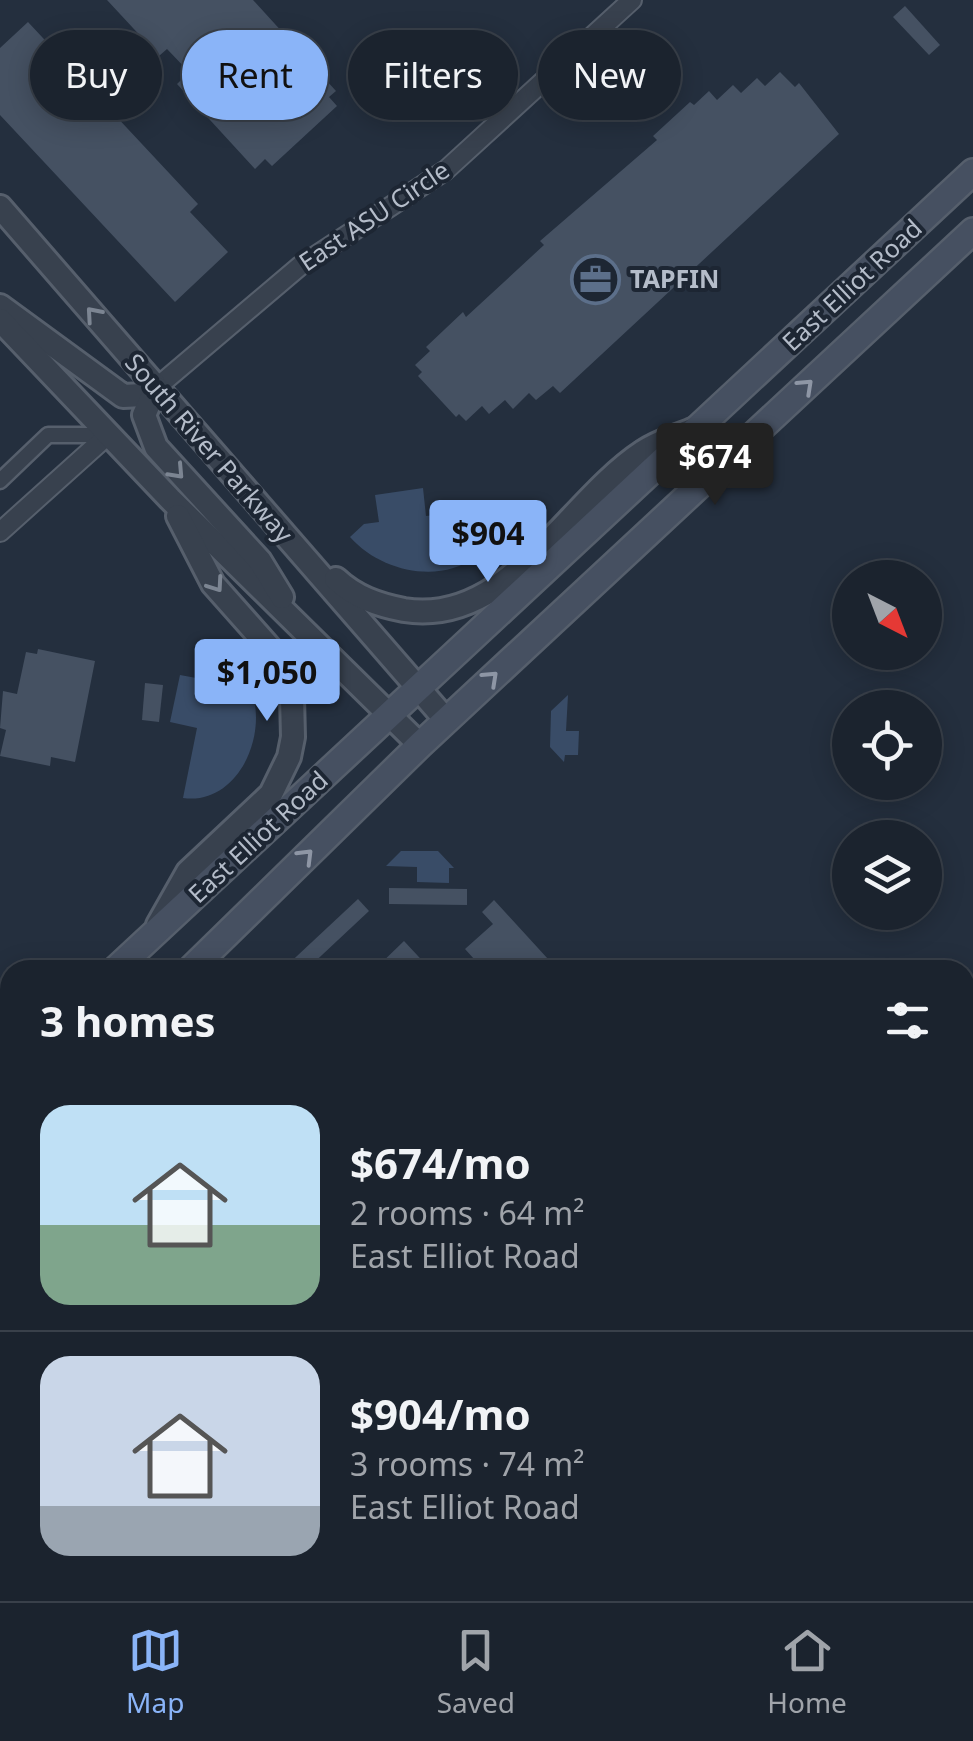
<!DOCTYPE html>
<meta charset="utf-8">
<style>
body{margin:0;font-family:"Noto Sans",sans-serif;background:#282f3a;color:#f1f3f6;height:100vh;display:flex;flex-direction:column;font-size:38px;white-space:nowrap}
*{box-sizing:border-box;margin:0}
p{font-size:32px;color:#a0a4aa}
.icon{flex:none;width:55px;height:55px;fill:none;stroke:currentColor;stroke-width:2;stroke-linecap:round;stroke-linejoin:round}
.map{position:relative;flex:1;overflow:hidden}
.drawer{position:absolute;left:0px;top:960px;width:975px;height:642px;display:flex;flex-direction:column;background:#1b232e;border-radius:30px 30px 0 0;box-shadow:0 5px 25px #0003,0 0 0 2px #39404a}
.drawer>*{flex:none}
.banner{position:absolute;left:30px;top:30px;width:915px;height:90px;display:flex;gap:20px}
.needle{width:65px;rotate:138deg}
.controls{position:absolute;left:832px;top:560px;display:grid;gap:20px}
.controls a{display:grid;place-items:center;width:110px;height:110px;border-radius:50%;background:#1b232e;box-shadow:0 5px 25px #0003,0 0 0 2px #39404a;font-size:50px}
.price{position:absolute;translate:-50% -85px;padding:0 22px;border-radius:10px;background:#8ab4f8;color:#111;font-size:32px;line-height:65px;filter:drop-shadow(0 2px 5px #0008)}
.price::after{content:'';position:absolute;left:50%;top:60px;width:30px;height:22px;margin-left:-15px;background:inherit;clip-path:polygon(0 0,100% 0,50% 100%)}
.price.selected{background:#222;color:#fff}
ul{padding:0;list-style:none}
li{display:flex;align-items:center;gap:30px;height:250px;padding:0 40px}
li+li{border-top:2px solid #39404a}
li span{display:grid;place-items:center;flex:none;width:280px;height:200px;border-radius:30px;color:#555}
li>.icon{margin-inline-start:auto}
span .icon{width:120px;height:120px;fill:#fffc;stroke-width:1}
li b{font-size:42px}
h2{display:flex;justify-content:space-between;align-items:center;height:120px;padding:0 40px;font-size:42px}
.pill{padding:0 35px;border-radius:45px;background:#1b232e;box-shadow:0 5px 25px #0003,0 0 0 2px #39404a;font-size:35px;line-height:90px}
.pill.selected{background:#8ab4f8;color:#111}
.tab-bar{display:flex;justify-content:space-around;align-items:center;height:140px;border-top:2px solid #39404a;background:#1b232e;font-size:28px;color:#a0a4aa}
.tab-bar a{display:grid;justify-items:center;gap:5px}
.tab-bar .selected{color:#8ab4f8}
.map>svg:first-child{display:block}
.water{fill:#394c67}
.building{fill:#455162}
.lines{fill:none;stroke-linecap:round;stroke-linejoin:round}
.pedestrian-casing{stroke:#565f6c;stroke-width:19}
.minor-casing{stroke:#565f6c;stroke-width:22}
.tertiary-casing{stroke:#565f6c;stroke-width:28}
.secondary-casing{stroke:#565f6c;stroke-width:30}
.pedestrian{stroke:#38414e;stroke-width:14}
.minor{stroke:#38414e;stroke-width:18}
.tertiary{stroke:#38414e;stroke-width:22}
.secondary{stroke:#465061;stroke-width:25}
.oneway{stroke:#7c8592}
.oneway2{stroke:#8e96a5}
.labels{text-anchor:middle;stroke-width:8;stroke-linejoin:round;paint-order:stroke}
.street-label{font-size:25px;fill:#b4bcc9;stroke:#1d2633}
.poi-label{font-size:25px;font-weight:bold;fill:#b4bcc9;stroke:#1d2633;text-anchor:start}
</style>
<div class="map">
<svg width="973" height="1601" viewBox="0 0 973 1601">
<rect width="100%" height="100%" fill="#242f3e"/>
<!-- water -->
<g class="water">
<path d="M423,488L426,516L498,507C493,588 394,587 350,537L364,524L379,522L375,495Z"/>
<path d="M226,653C234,663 243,673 249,685C271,731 239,806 183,798L197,728L170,722L180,675L207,680L210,668Z"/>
<polygon points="568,695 566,731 579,731 578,755 565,755 564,762 550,747 551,711"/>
<polygon points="401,851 438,851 454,868 449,868 449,883 417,882 417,867 386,866"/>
</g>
<!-- building -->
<g class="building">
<polygon points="107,0 253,0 336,91 329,97 337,106 272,166 265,159 255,169 177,84 189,72 167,49 159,56"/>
<polygon points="905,6 940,45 929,55 893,17"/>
<polygon points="28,22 198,204 190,212 228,252 175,302 0,115 0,48"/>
<polygon points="780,72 795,87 799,83 839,134 560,393 553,386 536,400 529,393 513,409 505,400 489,414 482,406 466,421 459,414 456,417 418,376 422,372 415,365 430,351 426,347 463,312 466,317 544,245 540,241 657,140 653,136 690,102 694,105 709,91 717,100 733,85 741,93 757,78 765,86"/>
<polygon points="38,649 95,661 75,762 51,757 50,766 0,756 6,730 0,728 3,691 17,694 26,652 37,654"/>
<polygon points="145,683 163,685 159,722 142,720"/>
<polygon points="389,888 467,889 467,905 389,904"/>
<polygon points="358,899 369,911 306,970 282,970"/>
<polygon points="494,900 548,959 536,970 484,970 465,949 493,924 482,912"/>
<polygon points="404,941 431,970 374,970"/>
</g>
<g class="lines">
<defs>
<polyline id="pedestrian" points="0,481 48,435 108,435"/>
<g id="minor">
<polyline points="156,388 300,266 446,170 632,0"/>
<polyline points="0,532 108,435"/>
</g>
<g id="tertiary">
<polyline points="0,207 446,720"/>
<polyline points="0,306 123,396 143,395 156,388"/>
<polyline points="0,320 170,499 420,745"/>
<polyline points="156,388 144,415 156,447 260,561 282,597"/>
<path d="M336,579C355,597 378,605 404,610C508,627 567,502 643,452C657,442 676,437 692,430"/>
<polyline points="158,925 188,872 271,794 289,757 293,737 292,697 276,655 213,584 178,516"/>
</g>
<g id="secondary">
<polyline points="115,970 973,172"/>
<polyline points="190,970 420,745 973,231"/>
<polyline points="0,1077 10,1068"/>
<polyline points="0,1154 10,1145"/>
</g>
</defs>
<!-- pedestrian casing -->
<use href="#pedestrian" class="pedestrian-casing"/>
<!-- minor casing -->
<use href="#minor" class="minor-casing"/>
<!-- tertiary casing -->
<use href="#tertiary" class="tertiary-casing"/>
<!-- secondary casing -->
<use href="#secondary" class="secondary-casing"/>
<!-- pedestrian -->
<use href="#pedestrian" class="pedestrian"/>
<!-- minor -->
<use href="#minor" class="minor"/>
<!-- tertiary -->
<use href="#tertiary" class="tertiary"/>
<!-- secondary -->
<use href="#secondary" class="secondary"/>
</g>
<!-- one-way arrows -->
<defs><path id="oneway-chevron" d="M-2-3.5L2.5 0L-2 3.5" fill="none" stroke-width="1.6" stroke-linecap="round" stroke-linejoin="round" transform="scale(2.5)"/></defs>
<g class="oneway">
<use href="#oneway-chevron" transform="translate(93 314) rotate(-131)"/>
<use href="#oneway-chevron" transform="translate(177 472) rotate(47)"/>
<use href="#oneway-chevron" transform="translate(216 585) rotate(55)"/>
</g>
<g class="oneway2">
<use href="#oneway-chevron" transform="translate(806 386) rotate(-43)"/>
<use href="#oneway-chevron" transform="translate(491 678) rotate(-43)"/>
<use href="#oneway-chevron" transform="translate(306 856) rotate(-45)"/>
</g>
<!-- icons -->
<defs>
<symbol id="office-ring" viewBox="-11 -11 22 22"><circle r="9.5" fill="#1d2633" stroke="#5c6f8a" stroke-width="1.5"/><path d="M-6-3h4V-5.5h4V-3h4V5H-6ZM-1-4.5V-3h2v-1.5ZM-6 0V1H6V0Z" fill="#5c6f8a"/></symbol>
</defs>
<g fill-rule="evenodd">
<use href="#office-ring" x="568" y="252" width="55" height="55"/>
</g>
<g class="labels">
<!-- street labels -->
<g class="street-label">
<text transform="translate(374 216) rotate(-34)" y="9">East ASU Circle</text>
<text transform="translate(852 285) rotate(-43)" y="9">East Elliot Road</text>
<text transform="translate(209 448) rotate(49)" y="9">South River Parkway</text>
<text transform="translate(258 837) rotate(-43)" y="9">East Elliot Road</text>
</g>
<!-- poi labels -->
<g class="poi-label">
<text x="630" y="288">TAPFIN</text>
</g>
</g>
</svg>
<div class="controls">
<a><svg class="needle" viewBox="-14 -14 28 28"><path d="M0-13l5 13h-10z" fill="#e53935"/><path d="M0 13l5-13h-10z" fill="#a0a4aa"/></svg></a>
<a><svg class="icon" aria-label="locate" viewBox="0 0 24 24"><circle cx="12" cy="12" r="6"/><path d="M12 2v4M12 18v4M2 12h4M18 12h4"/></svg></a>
<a><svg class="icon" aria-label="layers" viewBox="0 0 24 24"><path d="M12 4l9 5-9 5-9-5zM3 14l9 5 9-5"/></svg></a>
</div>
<b class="price selected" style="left:715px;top:508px">$674</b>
<b class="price" style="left:488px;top:585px">$904</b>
<b class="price" style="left:267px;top:724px">$1,050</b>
<div class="banner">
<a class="pill">Buy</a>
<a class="pill selected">Rent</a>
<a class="pill">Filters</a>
<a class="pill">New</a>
</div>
<section class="drawer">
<h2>3 homes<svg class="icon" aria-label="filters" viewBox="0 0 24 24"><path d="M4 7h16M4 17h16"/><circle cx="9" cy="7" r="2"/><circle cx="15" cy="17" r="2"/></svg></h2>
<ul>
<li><span style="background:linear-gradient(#bfe0f5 60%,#7fa58c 0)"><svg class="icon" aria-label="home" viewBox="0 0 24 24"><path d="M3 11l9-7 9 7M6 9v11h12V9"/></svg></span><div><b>$674/mo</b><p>2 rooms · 64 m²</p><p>East Elliot Road</p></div></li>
<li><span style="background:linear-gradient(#c9d6e8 75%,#9aa5b1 0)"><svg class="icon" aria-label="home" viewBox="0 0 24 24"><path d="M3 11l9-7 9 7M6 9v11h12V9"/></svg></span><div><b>$904/mo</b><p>3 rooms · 74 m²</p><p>East Elliot Road</p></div></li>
</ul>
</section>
</div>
<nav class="tab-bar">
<a class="selected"><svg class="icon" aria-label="map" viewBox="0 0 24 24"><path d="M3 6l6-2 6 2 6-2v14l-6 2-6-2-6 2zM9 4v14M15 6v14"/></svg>Map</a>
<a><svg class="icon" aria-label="saved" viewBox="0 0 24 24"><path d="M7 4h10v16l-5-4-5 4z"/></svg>Saved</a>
<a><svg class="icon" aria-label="home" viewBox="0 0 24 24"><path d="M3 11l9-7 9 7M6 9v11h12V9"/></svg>Home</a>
</nav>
